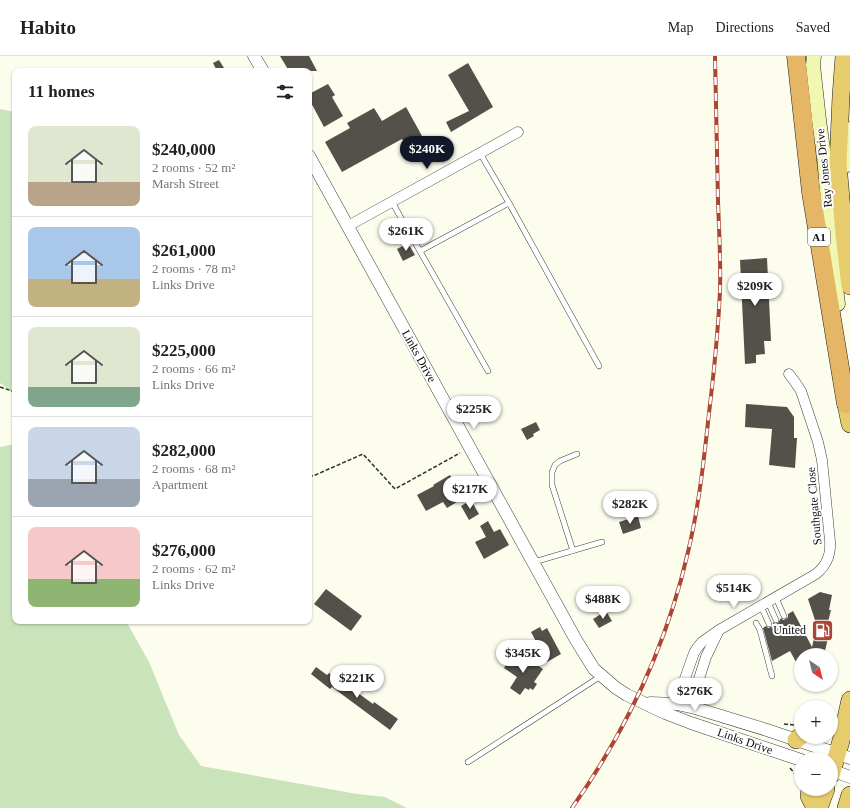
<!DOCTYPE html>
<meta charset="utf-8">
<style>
body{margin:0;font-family:"Times New Roman",serif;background:#f6f6f6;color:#202124;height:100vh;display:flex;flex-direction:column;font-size:15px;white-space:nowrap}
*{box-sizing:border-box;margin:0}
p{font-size:13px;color:#757577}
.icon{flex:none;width:22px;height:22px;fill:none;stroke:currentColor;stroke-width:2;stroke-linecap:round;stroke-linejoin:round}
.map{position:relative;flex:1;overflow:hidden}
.side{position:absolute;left:12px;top:12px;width:300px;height:556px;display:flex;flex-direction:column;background:#fff;border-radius:8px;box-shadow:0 1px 3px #0004}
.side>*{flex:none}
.needle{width:26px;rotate:145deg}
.buttons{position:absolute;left:794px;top:592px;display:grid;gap:8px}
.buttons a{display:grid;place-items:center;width:44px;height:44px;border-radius:50%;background:#fff;box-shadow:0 1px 3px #0004;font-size:20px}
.price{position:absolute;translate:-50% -34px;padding:0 9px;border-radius:14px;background:#fff;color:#222;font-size:13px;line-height:26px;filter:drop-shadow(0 1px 2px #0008)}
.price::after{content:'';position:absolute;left:50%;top:24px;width:12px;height:9px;margin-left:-6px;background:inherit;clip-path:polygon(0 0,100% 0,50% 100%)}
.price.active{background:#111827;color:#fff}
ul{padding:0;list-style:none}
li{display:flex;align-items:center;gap:12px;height:100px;padding:0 16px}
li+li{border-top:1px solid #e0e0e0}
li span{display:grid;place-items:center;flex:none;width:112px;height:80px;border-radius:8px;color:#555}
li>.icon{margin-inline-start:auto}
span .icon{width:48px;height:48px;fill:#fffc;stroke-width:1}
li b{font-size:17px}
h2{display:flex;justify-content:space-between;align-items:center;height:48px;padding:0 16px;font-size:17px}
header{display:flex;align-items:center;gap:24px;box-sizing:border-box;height:56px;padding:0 20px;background:#fff;border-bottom:1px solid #e0e0e0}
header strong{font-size:19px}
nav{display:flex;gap:22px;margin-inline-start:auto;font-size:14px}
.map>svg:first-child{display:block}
.green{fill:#c9e4bb}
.building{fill:#54504a}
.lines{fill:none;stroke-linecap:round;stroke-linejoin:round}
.service-casing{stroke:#3f3f3f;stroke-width:6}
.minor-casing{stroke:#3f3f3f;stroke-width:11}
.tertiary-casing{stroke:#3f3f3f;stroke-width:13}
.secondary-casing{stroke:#2e2e2e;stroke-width:15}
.trunk-casing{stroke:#1d1d1d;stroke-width:18}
.motorway-casing{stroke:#1d1d1d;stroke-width:19}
.path{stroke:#2e2e2e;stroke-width:1.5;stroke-dasharray:4 2;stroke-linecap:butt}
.service{stroke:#fff;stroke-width:5}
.minor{stroke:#fff;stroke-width:10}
.tertiary{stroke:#fff;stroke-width:12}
.secondary{stroke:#f1f6b0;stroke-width:14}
.trunk{stroke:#e6cc6c;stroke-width:17}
.motorway{stroke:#e4b665;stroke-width:18}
.rail-casing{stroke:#ad4434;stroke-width:4}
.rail{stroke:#fff;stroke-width:2.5;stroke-dasharray:8;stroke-linecap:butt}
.labels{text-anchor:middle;stroke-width:4;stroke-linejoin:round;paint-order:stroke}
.shield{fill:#fff;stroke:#555;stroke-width:1}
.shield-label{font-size:11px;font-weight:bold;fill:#0c0c0c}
.street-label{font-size:12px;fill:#0c0c0c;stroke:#fff}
.poi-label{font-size:12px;fill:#0c0c0c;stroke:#fff;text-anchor:end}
</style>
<header>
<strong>Habito</strong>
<nav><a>Map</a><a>Directions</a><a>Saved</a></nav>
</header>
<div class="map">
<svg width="850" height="752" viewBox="0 0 850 752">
<rect width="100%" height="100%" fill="#fdfdee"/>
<!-- green -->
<g class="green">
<polygon points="0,53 15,56 15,338 14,338 0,327"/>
<polygon points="15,388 15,565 126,565 149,606 179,679 201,710 357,738 385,741 407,752 0,752 0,391"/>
</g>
<!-- building -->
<g class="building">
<polygon points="280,0 309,0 317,15 289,15"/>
<polygon points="219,4 224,12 217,15 213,7"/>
<polygon points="468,7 493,51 451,76 446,66 469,55 448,19"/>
<polygon points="328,28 335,39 332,41 343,60 324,71 309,43 309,38"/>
<polygon points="406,51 427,89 410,98 402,83 342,116 325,86 350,72 347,67 374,52 382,65"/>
<polygon points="408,187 415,199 403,205 397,193"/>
<polygon points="767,202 771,285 764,285 765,298 756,299 756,307 745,308 740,204"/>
<polygon points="746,348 787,351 794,361 794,382 797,382 795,412 769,409 772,373 745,371"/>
<polygon points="536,366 540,374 533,378 534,380 527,384 521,373"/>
<polygon points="450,419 458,434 457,435 462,443 447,452 443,446 426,455 417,439 434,430 433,429"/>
<polygon points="471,444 479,458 469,464 461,450"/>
<polygon points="638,460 641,472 623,478 619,466"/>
<polygon points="488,465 494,476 500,473 509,489 484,503 475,486 486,481 480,470"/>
<polygon points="326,533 362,560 351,575 314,548"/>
<polygon points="820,536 832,539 829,554 831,554 827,570 829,570 827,578 829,578 824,599 801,599 801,615 790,595 772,605 763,572 766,570 768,572 771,571 773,569 773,566 775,568 778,567 781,562 783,564 786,563 788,561 788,558 793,555 812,591 817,570 808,543"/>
<polygon points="606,555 612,565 599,572 593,563"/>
<polygon points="540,571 542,575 547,572 561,598 547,606 531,576"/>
<polygon points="524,600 543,613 534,626 537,628 533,634 530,632 529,634 525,632 520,639 510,632 517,621 504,612 511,601 519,607"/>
<polygon points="316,611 327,619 329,617 342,627 343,626 373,648 374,646 398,663 390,674 332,631 330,633 311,618"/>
</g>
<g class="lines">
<defs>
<g id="service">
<polyline points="480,97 509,147 599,310"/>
<polyline points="392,146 488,315"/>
<polyline points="420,195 509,147"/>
<polyline points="573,495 552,429 552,416 555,409 560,405 577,398"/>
<polyline points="534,506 602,486"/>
<polyline points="776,542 784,560"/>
<polyline points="768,546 776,564"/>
<polyline points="761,550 769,568"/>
<polyline points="756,567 760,574 772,620"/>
<polyline points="468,706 601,620"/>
</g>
<g id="minor">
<polyline points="348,170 518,76"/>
<path d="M676,648L694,597L697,592L702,586L719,574L816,518C827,509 831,499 830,485L822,404L818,386L801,335L795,326L789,318"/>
<polyline points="690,651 706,601 718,576"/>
</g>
<g id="tertiary">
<polyline points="254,0 263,15"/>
<polyline points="309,100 576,584 594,613 616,632 627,639 665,657 691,667 801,704"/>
<polyline points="650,647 677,648 695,652 767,674 850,702"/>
<polyline points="831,714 850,721"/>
</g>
<g id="secondary">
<polyline points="814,0 813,9 819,64 824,100 834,214 838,248"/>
<polyline points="845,110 850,73"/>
</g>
<g id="trunk">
<polyline points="844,0 841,40 838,108 844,178 850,230"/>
<polyline points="846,348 850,368"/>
<polyline points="796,684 801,680"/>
<polyline points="831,719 841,685 850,644"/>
<polyline points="810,733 809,740 815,752"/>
<polyline points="819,752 826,733"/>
<polyline points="846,752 850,739"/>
</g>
<polyline id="motorway" points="796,0 811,136 846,348"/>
</defs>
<!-- service casing -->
<use href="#service" class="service-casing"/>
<!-- minor casing -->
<use href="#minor" class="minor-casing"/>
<!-- tertiary casing -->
<use href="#tertiary" class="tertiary-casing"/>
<!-- secondary casing -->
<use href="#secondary" class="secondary-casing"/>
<!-- trunk casing -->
<use href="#trunk" class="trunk-casing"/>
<!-- motorway casing -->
<use href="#motorway" class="motorway-casing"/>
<!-- path -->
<g class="path">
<polyline points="0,331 15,336"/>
<polyline points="309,419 313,420 363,398 395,433 460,397"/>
<polyline points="784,668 794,669"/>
<polyline points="790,712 797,720 800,725"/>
</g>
<!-- service -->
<use href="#service" class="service"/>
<!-- minor -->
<use href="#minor" class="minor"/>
<!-- tertiary -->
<use href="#tertiary" class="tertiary"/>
<!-- secondary -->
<use href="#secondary" class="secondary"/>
<!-- trunk -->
<use href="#trunk" class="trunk"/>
<!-- motorway -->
<use href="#motorway" class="motorway"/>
<defs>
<path id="rail" d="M572,752C626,675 667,588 688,496C699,450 704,403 709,357C714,316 718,276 720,235C721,205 719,175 718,145C717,97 716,48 715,0"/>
</defs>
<!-- rail casing -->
<use href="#rail" class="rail-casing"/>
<!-- rail -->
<use href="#rail" class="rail"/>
</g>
<!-- icons -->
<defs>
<symbol id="fuel-square" viewBox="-11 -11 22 22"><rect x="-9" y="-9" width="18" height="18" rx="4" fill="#ad4434" stroke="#fff"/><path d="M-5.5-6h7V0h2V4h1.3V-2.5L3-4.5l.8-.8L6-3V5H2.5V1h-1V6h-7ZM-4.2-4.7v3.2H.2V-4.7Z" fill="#fff"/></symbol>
</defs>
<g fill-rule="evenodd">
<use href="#fuel-square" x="810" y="562" width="25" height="25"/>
</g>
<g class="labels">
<!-- shield labels -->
<rect class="shield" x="808" y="172" width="22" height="18" rx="3"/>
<g class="shield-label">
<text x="819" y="185">A1</text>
</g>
<!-- street labels -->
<g class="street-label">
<text transform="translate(824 112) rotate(-96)" y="4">Ray Jones Drive</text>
<text transform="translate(419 300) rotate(61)" y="4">Links Drive</text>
<text transform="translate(814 450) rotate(-95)" y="4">Southgate Close</text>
<text transform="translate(745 685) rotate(19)" y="4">Links Drive</text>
</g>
<!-- poi labels -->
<g class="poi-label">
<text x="806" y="578">United</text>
</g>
</g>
</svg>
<div class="buttons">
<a><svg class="needle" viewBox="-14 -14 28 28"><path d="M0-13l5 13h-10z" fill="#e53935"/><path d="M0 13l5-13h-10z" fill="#757577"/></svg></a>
<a>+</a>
<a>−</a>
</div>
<b class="price active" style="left:427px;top:114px">$240K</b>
<b class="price" style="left:406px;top:196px">$261K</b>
<b class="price" style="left:755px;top:251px">$209K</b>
<b class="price" style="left:474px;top:374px">$225K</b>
<b class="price" style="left:470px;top:454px">$217K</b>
<b class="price" style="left:630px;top:469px">$282K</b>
<b class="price" style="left:734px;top:553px">$514K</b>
<b class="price" style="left:603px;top:564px">$488K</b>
<b class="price" style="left:523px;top:618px">$345K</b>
<b class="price" style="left:357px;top:643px">$221K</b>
<b class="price" style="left:695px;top:656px">$276K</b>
<section class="side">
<h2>11 homes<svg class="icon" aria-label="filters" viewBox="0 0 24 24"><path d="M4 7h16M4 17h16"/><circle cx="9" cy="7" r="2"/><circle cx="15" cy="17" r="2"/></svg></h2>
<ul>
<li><span style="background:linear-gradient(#dfe7d0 70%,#b9a48a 0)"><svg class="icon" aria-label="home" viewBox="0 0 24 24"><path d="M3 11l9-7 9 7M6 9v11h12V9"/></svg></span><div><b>$240,000</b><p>2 rooms · 52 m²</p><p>Marsh Street</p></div></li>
<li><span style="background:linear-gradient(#a9c7e8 65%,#c2b280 0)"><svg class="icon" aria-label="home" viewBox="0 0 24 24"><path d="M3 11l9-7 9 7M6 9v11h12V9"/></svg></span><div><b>$261,000</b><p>2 rooms · 78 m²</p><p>Links Drive</p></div></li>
<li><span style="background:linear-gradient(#dfe7d0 75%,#7fa58c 0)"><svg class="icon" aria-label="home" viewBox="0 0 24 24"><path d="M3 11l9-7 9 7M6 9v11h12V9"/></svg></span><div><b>$225,000</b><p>2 rooms · 66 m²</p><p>Links Drive</p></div></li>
<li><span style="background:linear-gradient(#c9d6e8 65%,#9aa5b1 0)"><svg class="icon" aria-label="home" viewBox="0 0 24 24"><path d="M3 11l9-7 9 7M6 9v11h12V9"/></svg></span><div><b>$282,000</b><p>2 rooms · 68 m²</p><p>Apartment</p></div></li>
<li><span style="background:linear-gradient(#f6c9c9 65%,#8fb573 0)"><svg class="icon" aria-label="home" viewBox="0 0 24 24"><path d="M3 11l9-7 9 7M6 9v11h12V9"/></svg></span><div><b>$276,000</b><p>2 rooms · 62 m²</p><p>Links Drive</p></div></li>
</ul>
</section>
</div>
